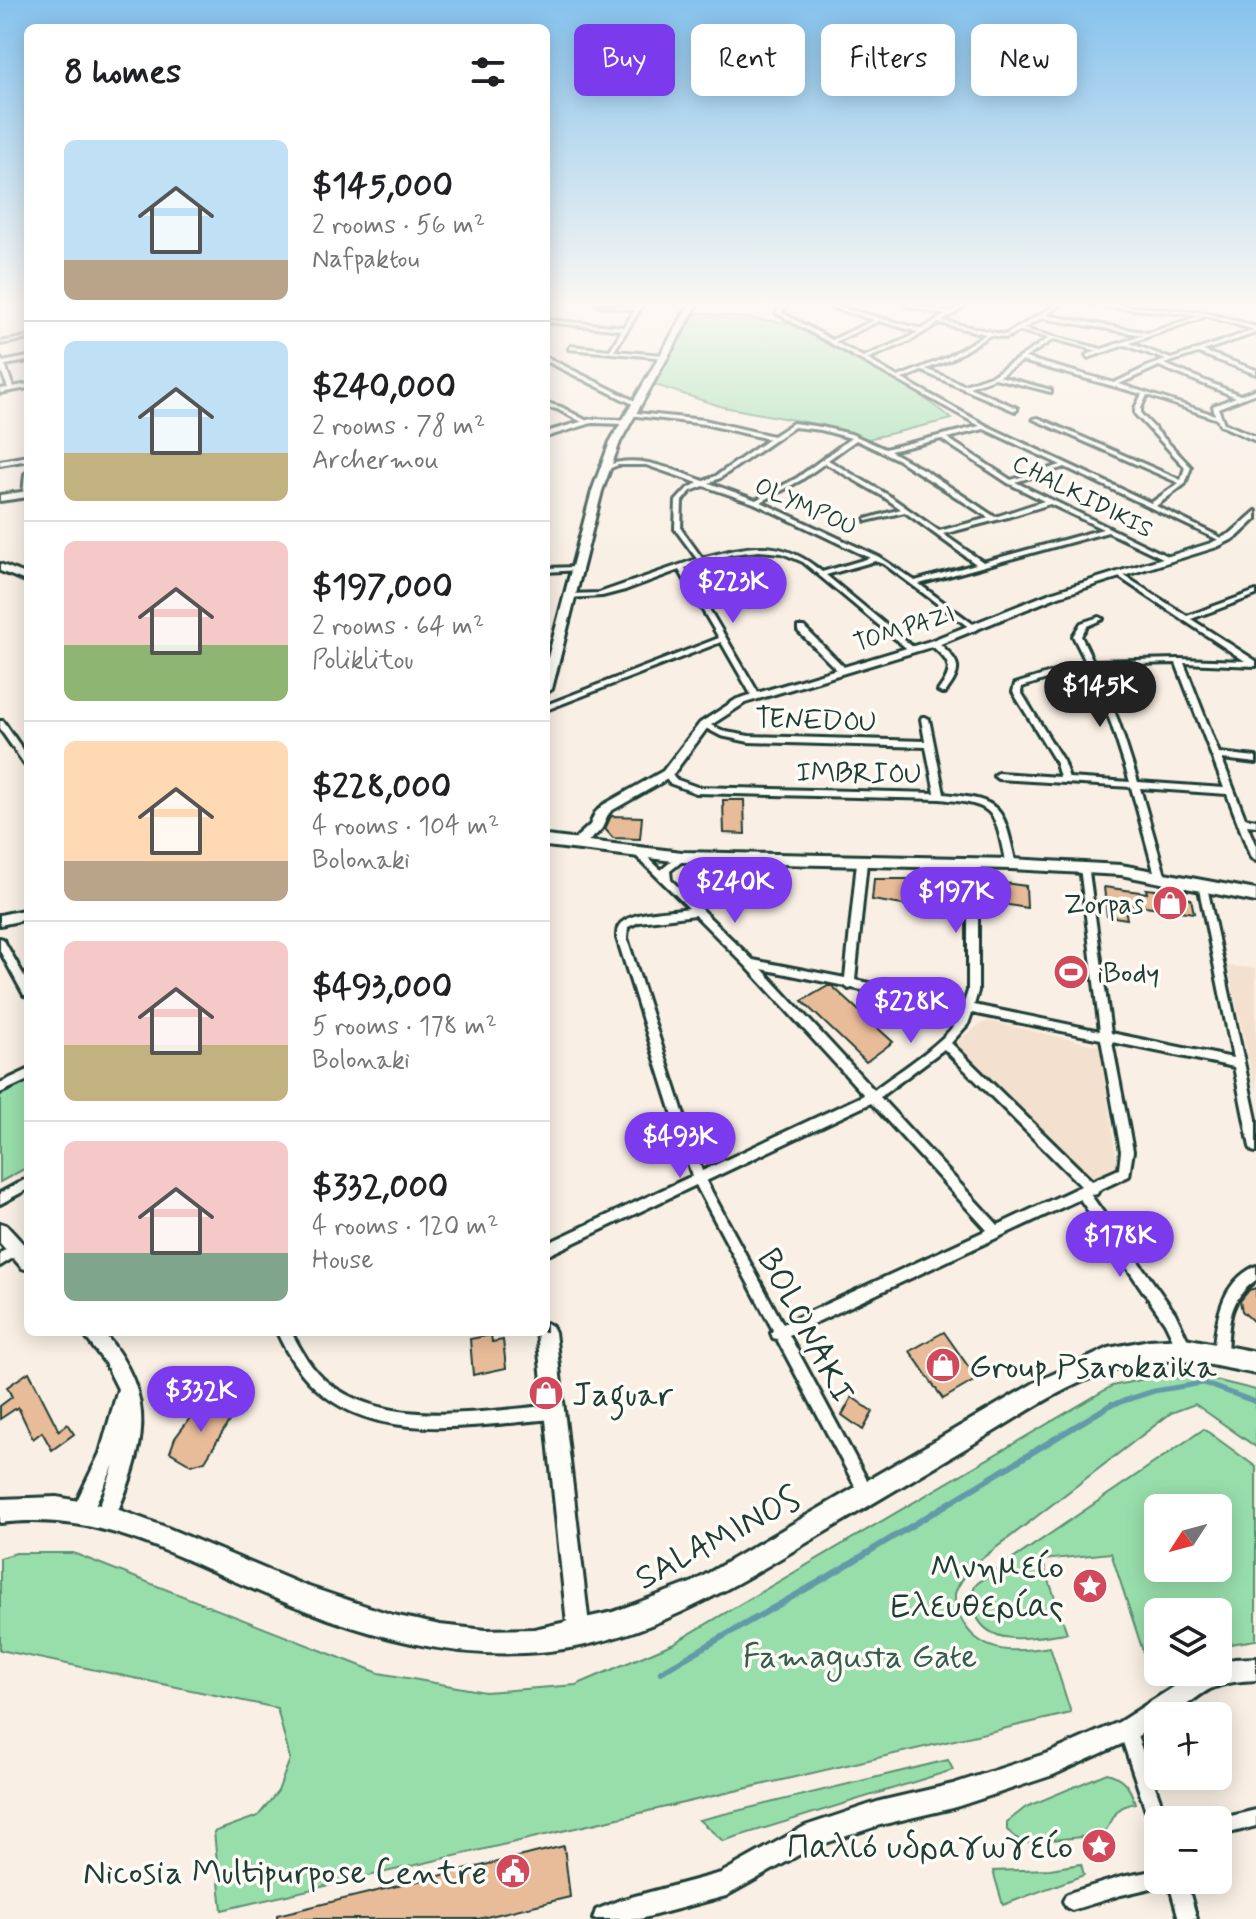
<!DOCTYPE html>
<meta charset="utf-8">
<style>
body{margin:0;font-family:Mynerve,sans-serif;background:#f6f6f6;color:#202124;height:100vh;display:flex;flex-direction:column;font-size:30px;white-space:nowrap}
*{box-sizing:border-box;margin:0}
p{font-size:26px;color:#757577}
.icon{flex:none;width:44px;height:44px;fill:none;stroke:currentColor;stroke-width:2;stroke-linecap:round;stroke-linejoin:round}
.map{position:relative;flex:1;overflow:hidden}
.panel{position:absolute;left:24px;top:24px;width:526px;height:1312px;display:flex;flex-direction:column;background:#fff;border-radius:12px;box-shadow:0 4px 20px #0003}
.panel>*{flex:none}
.banner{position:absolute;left:574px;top:24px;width:562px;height:72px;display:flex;gap:16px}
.needle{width:52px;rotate:234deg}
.tools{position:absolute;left:1144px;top:1494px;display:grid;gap:16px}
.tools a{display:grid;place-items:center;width:88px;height:88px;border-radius:12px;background:#fff;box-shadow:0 4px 20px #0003;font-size:40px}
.price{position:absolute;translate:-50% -68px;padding:0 18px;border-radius:28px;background:#7c3aed;color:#fff;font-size:26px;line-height:52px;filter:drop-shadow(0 2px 4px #0008)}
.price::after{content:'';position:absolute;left:50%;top:48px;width:24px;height:18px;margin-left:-12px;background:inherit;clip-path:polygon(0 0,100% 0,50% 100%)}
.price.on{background:#222;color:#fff}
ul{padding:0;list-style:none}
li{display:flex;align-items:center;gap:24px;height:200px;padding:0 40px}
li+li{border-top:2px solid #e0e0e0}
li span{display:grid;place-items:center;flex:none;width:224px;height:160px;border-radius:12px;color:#555}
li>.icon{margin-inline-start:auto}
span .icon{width:96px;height:96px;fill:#fffc;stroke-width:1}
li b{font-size:34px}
h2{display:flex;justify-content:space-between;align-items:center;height:96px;padding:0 40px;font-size:34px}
.chip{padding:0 28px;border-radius:12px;background:#fff;box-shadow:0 4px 20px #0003;font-size:28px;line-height:72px}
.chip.on{background:#7c3aed;color:#fff}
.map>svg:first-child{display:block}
.built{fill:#f4e0ce}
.green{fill:#98deab;stroke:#5c8e70;stroke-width:2;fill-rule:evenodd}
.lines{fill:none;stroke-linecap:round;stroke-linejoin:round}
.stream-far1{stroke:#649aa7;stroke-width:5}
.stream{stroke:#649aa7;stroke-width:6}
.building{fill:#e9bc99;stroke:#1f3d34;stroke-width:2}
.street-casing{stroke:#1f3d34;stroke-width:6}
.secondary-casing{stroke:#1f3d34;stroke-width:6}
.primary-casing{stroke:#1f3d34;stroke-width:6}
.street{fill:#fdfcf7;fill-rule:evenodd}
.secondary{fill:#fdfcf7;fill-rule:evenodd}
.primary{fill:#fdfcf7;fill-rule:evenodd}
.labels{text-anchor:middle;stroke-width:7;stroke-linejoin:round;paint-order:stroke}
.far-street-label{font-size:24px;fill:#1f3d34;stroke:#fdfcf7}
.street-label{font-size:28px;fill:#1f3d34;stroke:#fdfcf7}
.poi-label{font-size:28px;fill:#1f3d34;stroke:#fdfcf7;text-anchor:end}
.near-street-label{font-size:34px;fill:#1f3d34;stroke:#fdfcf7}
.near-poi-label{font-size:34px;fill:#1f3d34;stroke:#fdfcf7;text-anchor:end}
.near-park-label{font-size:34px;fill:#375d4c;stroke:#fdfcf7}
</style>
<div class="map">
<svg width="1256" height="1919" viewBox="0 0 1256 1919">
<rect width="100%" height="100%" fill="#f9efe4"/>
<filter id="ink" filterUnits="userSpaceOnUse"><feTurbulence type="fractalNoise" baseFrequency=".0125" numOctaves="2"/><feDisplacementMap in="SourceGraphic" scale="16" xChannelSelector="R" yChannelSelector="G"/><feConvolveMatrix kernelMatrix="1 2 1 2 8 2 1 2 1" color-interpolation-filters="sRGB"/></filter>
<g filter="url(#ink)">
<!-- built -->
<g class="built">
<polygon points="1228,966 1256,968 1256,1093"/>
<polygon points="988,1021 1100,1046 1118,1171 1094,1182 954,1044 979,1025"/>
</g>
<!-- green -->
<g class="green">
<polygon points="701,313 789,323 912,389 952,419 868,439 826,426 723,407 652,384 695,314"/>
<polygon points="28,1077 28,1167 0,1182 0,1091"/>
<path d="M1203,1377L1256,1390V1447L1195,1404L1171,1413L971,1567C966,1575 957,1585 955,1594C954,1606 959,1615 964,1624C984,1656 1018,1652 1050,1647L1071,1713L222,1910L214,1832L258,1816L278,1791L290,1759L277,1708L0,1650V1558L16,1553H73L379,1673L485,1692L576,1685L674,1643L1112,1386L1149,1378Z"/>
<path d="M1204,1429L1256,1467V1640L1218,1646V1612H1158V1672H1169L1153,1682L1111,1553L1042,1560L1067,1633C1038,1636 991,1650 976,1615C971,1603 971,1597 975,1585ZM1218,1508V1568H1158V1508Z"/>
<polygon points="948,1760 953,1770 723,1841 699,1820"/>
<path d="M1107,1773C1123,1777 1130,1787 1135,1803C1110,1808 1117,1820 1101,1835L1023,1843L1007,1830V1822L1026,1807Z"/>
<polygon points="1081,1864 1084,1875 1003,1905 993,1871 1050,1869"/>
</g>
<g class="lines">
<!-- stream-far1 -->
<polyline class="stream-far1" points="1108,1406 1154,1391 1203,1383 1256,1402"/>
<!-- stream -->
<polyline class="stream" points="661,1672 829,1576 1112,1404"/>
</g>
<!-- building -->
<g class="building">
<polygon points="723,800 744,800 745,834 724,833"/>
<polygon points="611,816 642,817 640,839 613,838 605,829"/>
<polygon points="874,879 910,879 909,906 872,900"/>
<polygon points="989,881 1026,886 1027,908 990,902"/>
<polygon points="1104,887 1147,893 1146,889 1182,893 1182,898 1191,899 1194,913 1124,903 1127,919 1107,916"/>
<polygon points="828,986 832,986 893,1042 866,1062 802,1001"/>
<polygon points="1256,1288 1256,1324 1242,1311 1240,1301 1249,1290"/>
<polygon points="944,1332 977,1379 943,1399 910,1351"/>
<polygon points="491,1335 492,1342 503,1340 506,1368 473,1375 470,1339"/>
<polygon points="29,1372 59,1431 67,1424 74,1434 52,1450 42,1432 33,1439 18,1407 0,1419 0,1406 12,1397 7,1387"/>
<polygon points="852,1397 873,1412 863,1430 842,1415"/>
<polygon points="203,1401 233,1415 205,1461 192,1465 170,1452 175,1438"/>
<polygon points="564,1846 570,1897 478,1919 277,1919 277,1915"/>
</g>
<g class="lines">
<defs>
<g id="street">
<polygon points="598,305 637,307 639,305 643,305 614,351 664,355 666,358 569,349 571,346 610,350 622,330 546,322 546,320 624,327 635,310"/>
<path d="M782,305H787L781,312L832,340L874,320L823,305H831L922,329L945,315L906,305H914L948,313L962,305H967L942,321L1005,335L1056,305H1061L1045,315L1149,333L1201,315L1088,305H1110L1207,313L1256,327V333L1203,351L1256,370V374L1198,353L1164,364L1240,395L1256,389V393L1218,408L1224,423L1256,437V441L1220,425L1217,419L1147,395L1141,408V414L1191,467L1185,484L1156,506L1228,541L1223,542L1065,467L1015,482L1171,558V560H1167L1108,532L919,584L977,627L978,629L974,631L884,564L875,561L826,575L914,648V652H911L803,562L782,553L759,551L732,554L685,568L760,696L759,698H756L752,696L721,642L546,710V705L719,638L679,570L625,590L602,596L569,598L565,596L569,594L599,593L697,559L675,529L676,501L687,489L698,483L646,465H618L606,470L603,468L604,467C637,452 672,470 704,481L716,476L769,439L704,424L629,415L627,414V412L704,420L773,436L793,423L821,427L851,434L885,449L980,426L776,313ZM1204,315L1254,330L1171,359L1130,343L1204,317ZM1042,318L1143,335L1102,349L1023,329ZM879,321L918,332L906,339L863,357L835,342ZM939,323L986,334L946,358L898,377L867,359L910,341ZM1020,331L1049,338L993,375L964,385L926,369L950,360L990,335L1006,338ZM1054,339L1098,351L1086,355L1088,358L1125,345L1166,360L1149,366L1114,383L1025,358ZM1022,361L1142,394L1135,408V414L1185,467L1181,480L1038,418L1033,419L1179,483L1151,503L987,426L902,379L922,371L1015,411L1017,410V408L969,387L995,378L1051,392V390L999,376ZM1159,366L1236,397L1213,406L1215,415L1119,384ZM794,427L821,430L851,438L797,478L756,500L709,483L720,478ZM984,429L1061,465L1011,480L947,438ZM941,439L1008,483L1044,501L995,517L926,471L890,451ZM856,440L897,459L989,518L939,531L888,495L828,460ZM825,463L884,497L901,509L866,519V521L905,512L976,564L915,581L879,557L761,502L801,480ZM704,486L754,503L870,558L822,572C781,537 750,545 702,558L681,529L682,501L691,491ZM1050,504L1103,529L983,562L943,534L1008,517Z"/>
<polygon points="28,337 28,339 0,344 0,342"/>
<polygon points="28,357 28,361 5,365 13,387 28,384 28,388 0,393 0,389 8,388 0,367 0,358 3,362"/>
<polygon points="546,357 637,402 638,403 633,404 546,361"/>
<polygon points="546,403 561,407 589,422 584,423 557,409 546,407"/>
<polygon points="28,456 28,460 0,465 0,461"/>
<polygon points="28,472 28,495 26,496 23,494 25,474"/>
<polygon points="577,567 580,569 579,570 546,572 546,568"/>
<path d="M1116,573H1120L1187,616L1256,591V595L1191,619L1256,661V666L1184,663L1219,753L1256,757V763L1222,759L1245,818L1256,820V826L1247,825L1256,846V861L1251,858L1227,794L1140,788L1165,875L1160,878L1155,875L1131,787L998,779L994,776L998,773L1060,777L1055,761L1013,692L1015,684L1086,662L1073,636L1081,623L1099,617L1103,619L1087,626L1081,636L1093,661L1179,659L1245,661L1116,575ZM1176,663L1224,788L1138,782L1119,723L1095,665ZM1088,666L1111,723L1130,782L1069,778L1063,761L1021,692L1022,687Z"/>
<polygon points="798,627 804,627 845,668 845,672 839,672 798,631"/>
<path d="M931,641H937C959,662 965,667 945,693H942L938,691C955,668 951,663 931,645Z"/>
<path d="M922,717H925L929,719L944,794C1004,800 1003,808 1016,864L1014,866L1011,867L1006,864C994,810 998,805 940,799L696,793L669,783L663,774L667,771L670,772L675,779L697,787L935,793L926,747L749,742L721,736L700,725L704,722L726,732L749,736L925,741L921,719Z"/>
<polygon points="0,721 3,721 28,757 28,766 25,765 0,729"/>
<path d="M638,850L641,851L661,870L679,855H685L687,857L685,859L670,871L671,880L753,960L845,978L857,862L862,859L865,860L867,862L855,980L964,1003L968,991V863L973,860L976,861L978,863V991L974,1005L1100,1031L1080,867L1082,865H1088L1111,1033L1233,1058L1198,884L1200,882H1206L1256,1119V1152L1252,1151L1250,1147L1234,1067L1112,1042L1133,1151L1129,1176L1099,1190L1097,1194L1093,1195L1090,1194L1175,1313L1192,1349L1190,1354L1185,1356L1180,1354L1165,1323L1080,1199L789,1335L872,1489L874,1494L872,1499L867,1501L862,1499L777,1339L773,1338L771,1333L773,1330L696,1185L546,1256V1244L692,1176L617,938C617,931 617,925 624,921C638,911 671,911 689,908L635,855L633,853L635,851ZM695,915L746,966L864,1095L702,1171L627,938L628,927L639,922ZM762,969L845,986L849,989L852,988L962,1011C954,1038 897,1072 874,1090ZM972,1013L1101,1039L1121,1151L1119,1169L1092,1181L951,1043L968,1024ZM944,1049L1081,1186L998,1225L880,1097ZM871,1103L987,1230L783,1324L706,1181Z"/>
<polygon points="0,938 3,939 28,983 28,996 24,995 0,951"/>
<polygon points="28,1070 28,1080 0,1093 0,1083"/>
<polygon points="28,1178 28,1189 0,1204 0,1193"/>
<polygon points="17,1243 21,1245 23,1249 21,1253 0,1266 0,1253"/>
<path d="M1256,1266V1280C1228,1300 1229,1322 1227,1354L1225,1359L1220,1361L1215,1359L1213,1354C1217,1319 1220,1283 1256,1266Z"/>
<path d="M277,1332H291C301,1350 311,1369 327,1382C388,1430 483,1411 555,1405L560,1407L562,1412L560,1417L555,1419C447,1427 331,1454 277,1332Z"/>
<polygon points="1127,1722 1133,1724 1135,1730 1167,1820 1158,1820 1158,1829 1152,1826 1149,1820 1119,1730 1121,1724"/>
<polygon points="1256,1810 1256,1826 1218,1836 1218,1820 1214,1820"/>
<polygon points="1158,1870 1158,1880 1166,1880 1164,1885 1121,1895 1072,1910 1066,1907 1063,1901 1066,1895 1072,1892 1121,1877"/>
<polygon points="1168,1880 1186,1880 1197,1919 1179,1919"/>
</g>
<g id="secondary">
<polygon points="591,419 624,420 628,422 624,424 592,423 546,437 546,432"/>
<polygon points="28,491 28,497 0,501 0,495"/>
<path d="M1256,511V519L1237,537L1217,547L1059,596L938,645L745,703L708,727L671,777L611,811C605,817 606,821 602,828C597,836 583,845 575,848L569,844L590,825L595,813L603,805L663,771L700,723L737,699L930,641L1053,592L1211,543L1231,533Z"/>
<polygon points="28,909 28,919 0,925 0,915"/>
<polygon points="0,1223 6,1225 28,1249 28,1270 22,1268 0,1243"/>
<polygon points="546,1323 552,1326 555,1332 590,1634 587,1642 579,1645 571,1642 568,1634 537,1332 546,1332"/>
<path d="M82,1332H103C160,1400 145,1447 113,1523L106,1526L99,1523L96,1516L114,1465L89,1518L82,1521L75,1518L72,1511L100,1453L118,1389L105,1363Z"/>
<path d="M1256,1658V1680C1240,1681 1225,1682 1210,1689C1193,1698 1178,1716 1158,1716V1723L1135,1738L1053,1775L953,1808L880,1825L811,1848L726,1896L640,1919H593L596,1910L620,1900L721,1873L805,1826L880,1801L953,1784L1051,1752L1119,1722L1197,1672H1218V1664L1234,1659Z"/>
</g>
<g id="primary">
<polygon points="689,305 697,305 620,442 602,491 552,689 546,693 546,665 592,491 610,442"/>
<polygon points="0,564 28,575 28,582 0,571"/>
<polygon points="546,836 682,852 1011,859 1121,865 1256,890 1256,902 1121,875 1011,869 682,862 546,846"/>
<path d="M1185,1338L1256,1352V1374C1220,1367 1185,1357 1149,1362C1088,1369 1035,1407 983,1438C925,1472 867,1507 808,1542C736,1585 664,1629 581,1646C461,1670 355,1633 246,1586C161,1549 96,1512 0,1523V1499L57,1497L111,1507L163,1526L303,1585L393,1615L440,1625L486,1630L534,1629L613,1612L693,1582L1034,1383L1109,1348L1149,1340Z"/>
</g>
</defs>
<!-- street casing -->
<use href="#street" class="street-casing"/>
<!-- secondary casing -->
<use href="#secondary" class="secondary-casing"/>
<!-- primary casing -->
<use href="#primary" class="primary-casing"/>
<!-- street -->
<use href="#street" class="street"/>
<!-- secondary -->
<use href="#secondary" class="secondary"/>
<!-- primary -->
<use href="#primary" class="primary"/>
</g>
</g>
<!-- sky -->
<linearGradient id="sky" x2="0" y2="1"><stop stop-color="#85c2ed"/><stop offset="0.53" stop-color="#fcf8f3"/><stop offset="1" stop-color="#fcf8f3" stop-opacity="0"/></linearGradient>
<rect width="1256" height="574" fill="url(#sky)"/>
<!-- icons -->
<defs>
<symbol id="shop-disc" viewBox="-11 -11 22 22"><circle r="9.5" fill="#d1495b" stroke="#fdfcf7"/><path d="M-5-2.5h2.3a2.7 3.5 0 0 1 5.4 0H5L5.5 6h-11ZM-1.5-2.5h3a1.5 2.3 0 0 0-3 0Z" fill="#fff"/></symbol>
<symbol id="stadium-disc" viewBox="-11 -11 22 22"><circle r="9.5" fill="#d1495b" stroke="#fdfcf7"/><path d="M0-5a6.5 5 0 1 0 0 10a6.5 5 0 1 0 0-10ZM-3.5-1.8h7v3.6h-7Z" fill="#fff"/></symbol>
<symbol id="sight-disc" viewBox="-11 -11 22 22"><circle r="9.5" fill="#d1495b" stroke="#fdfcf7"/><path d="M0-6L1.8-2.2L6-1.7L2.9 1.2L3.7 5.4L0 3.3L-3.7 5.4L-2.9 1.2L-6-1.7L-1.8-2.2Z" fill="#fff"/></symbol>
<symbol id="civic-disc" viewBox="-11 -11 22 22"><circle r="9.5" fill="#d1495b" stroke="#fdfcf7"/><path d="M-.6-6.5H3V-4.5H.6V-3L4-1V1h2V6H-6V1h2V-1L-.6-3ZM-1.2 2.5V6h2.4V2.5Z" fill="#fff"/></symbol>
</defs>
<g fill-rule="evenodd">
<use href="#shop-disc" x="1150" y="883" width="40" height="40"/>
<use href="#stadium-disc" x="1051" y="952" width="40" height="40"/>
<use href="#shop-disc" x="923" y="1345" width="40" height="40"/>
<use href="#shop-disc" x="526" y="1373" width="40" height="40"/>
<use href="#sight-disc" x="1070" y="1566" width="40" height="40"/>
<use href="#sight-disc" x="1079" y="1826" width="40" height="40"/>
<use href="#civic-disc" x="493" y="1851" width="40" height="40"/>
</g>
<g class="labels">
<!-- far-street labels -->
<g class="far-street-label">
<text transform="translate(1083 496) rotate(27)" y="8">CHALKIDIKIS</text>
<text transform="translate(806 506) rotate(24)" y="8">OLYMPOU</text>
<text transform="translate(904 628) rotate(-17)" y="8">TOMPAZI</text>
</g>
<!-- street labels -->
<g class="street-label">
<text transform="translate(816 719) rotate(2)" y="10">TENEDOU</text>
<text transform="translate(859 772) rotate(1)" y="10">IMBRIOU</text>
</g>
<!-- poi labels -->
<g class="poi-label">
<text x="1144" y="913">Zorpas</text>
<text x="1097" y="982" text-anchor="start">iBody</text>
</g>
<!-- near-street labels -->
<g class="near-street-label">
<text transform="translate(807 1325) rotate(62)" y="12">BOLONAKI</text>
<text transform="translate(717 1537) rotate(-28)" y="12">SALAMINOS</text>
</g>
<!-- near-poi labels -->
<g class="near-poi-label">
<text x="969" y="1377" text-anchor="start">Group Psarokaika</text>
<text x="572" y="1405" text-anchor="start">Jaguar</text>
<text x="1064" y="1578">Μνημείο<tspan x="1064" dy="39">Ελευθερίας</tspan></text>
<text x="1073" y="1858">Παλιό υδραγωγείο</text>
<text x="487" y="1883">Nicosia Multipurpose Centre</text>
</g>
<!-- near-park labels -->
<g class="near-park-label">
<text x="860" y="1667">Famagusta Gate</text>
</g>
</g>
</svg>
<div class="tools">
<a><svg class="needle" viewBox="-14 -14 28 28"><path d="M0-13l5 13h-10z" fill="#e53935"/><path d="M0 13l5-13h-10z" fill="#757577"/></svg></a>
<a><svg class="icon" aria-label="layers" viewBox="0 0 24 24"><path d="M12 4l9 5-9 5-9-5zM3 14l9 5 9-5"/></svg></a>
<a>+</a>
<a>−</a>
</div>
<b class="price" style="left:733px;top:625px">$223K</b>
<b class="price on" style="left:1100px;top:729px">$145K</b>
<b class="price" style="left:735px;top:925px">$240K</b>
<b class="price" style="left:956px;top:935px">$197K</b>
<b class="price" style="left:911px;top:1045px">$228K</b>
<b class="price" style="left:680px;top:1180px">$493K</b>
<b class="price" style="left:1120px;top:1279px">$178K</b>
<b class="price" style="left:201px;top:1434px">$332K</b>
<div class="banner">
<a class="chip on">Buy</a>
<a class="chip">Rent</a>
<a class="chip">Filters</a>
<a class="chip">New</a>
</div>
<section class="panel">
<h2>8 homes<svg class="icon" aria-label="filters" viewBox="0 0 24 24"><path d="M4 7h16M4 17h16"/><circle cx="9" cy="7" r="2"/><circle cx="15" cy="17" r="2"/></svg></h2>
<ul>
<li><span style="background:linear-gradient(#bfe0f5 75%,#b9a48a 0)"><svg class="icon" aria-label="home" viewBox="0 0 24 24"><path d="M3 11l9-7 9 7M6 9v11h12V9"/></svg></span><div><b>$145,000</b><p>2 rooms · 56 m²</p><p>Nafpaktou</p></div></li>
<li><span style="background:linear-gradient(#bfe0f5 70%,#c2b280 0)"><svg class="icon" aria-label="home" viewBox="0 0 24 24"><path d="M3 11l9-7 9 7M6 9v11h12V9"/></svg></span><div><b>$240,000</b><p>2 rooms · 78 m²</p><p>Archermou</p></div></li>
<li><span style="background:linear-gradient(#f6c9c9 65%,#8fb573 0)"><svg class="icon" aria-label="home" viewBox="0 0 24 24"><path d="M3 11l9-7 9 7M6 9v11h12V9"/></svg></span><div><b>$197,000</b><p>2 rooms · 64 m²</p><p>Poliklitou</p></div></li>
<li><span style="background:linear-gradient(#ffd9b3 75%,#b9a48a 0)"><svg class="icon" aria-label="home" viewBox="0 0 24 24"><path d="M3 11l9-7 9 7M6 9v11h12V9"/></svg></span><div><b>$228,000</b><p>4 rooms · 104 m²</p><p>Bolonaki</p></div></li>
<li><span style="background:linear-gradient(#f6c9c9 65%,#c2b280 0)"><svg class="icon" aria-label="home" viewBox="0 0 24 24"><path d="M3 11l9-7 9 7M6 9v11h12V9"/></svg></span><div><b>$493,000</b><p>5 rooms · 178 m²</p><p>Bolonaki</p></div></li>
<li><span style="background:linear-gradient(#f6c9c9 70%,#7fa58c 0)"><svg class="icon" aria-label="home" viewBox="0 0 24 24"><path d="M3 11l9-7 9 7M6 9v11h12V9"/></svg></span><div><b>$332,000</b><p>4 rooms · 120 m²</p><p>House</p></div></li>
</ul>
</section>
</div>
